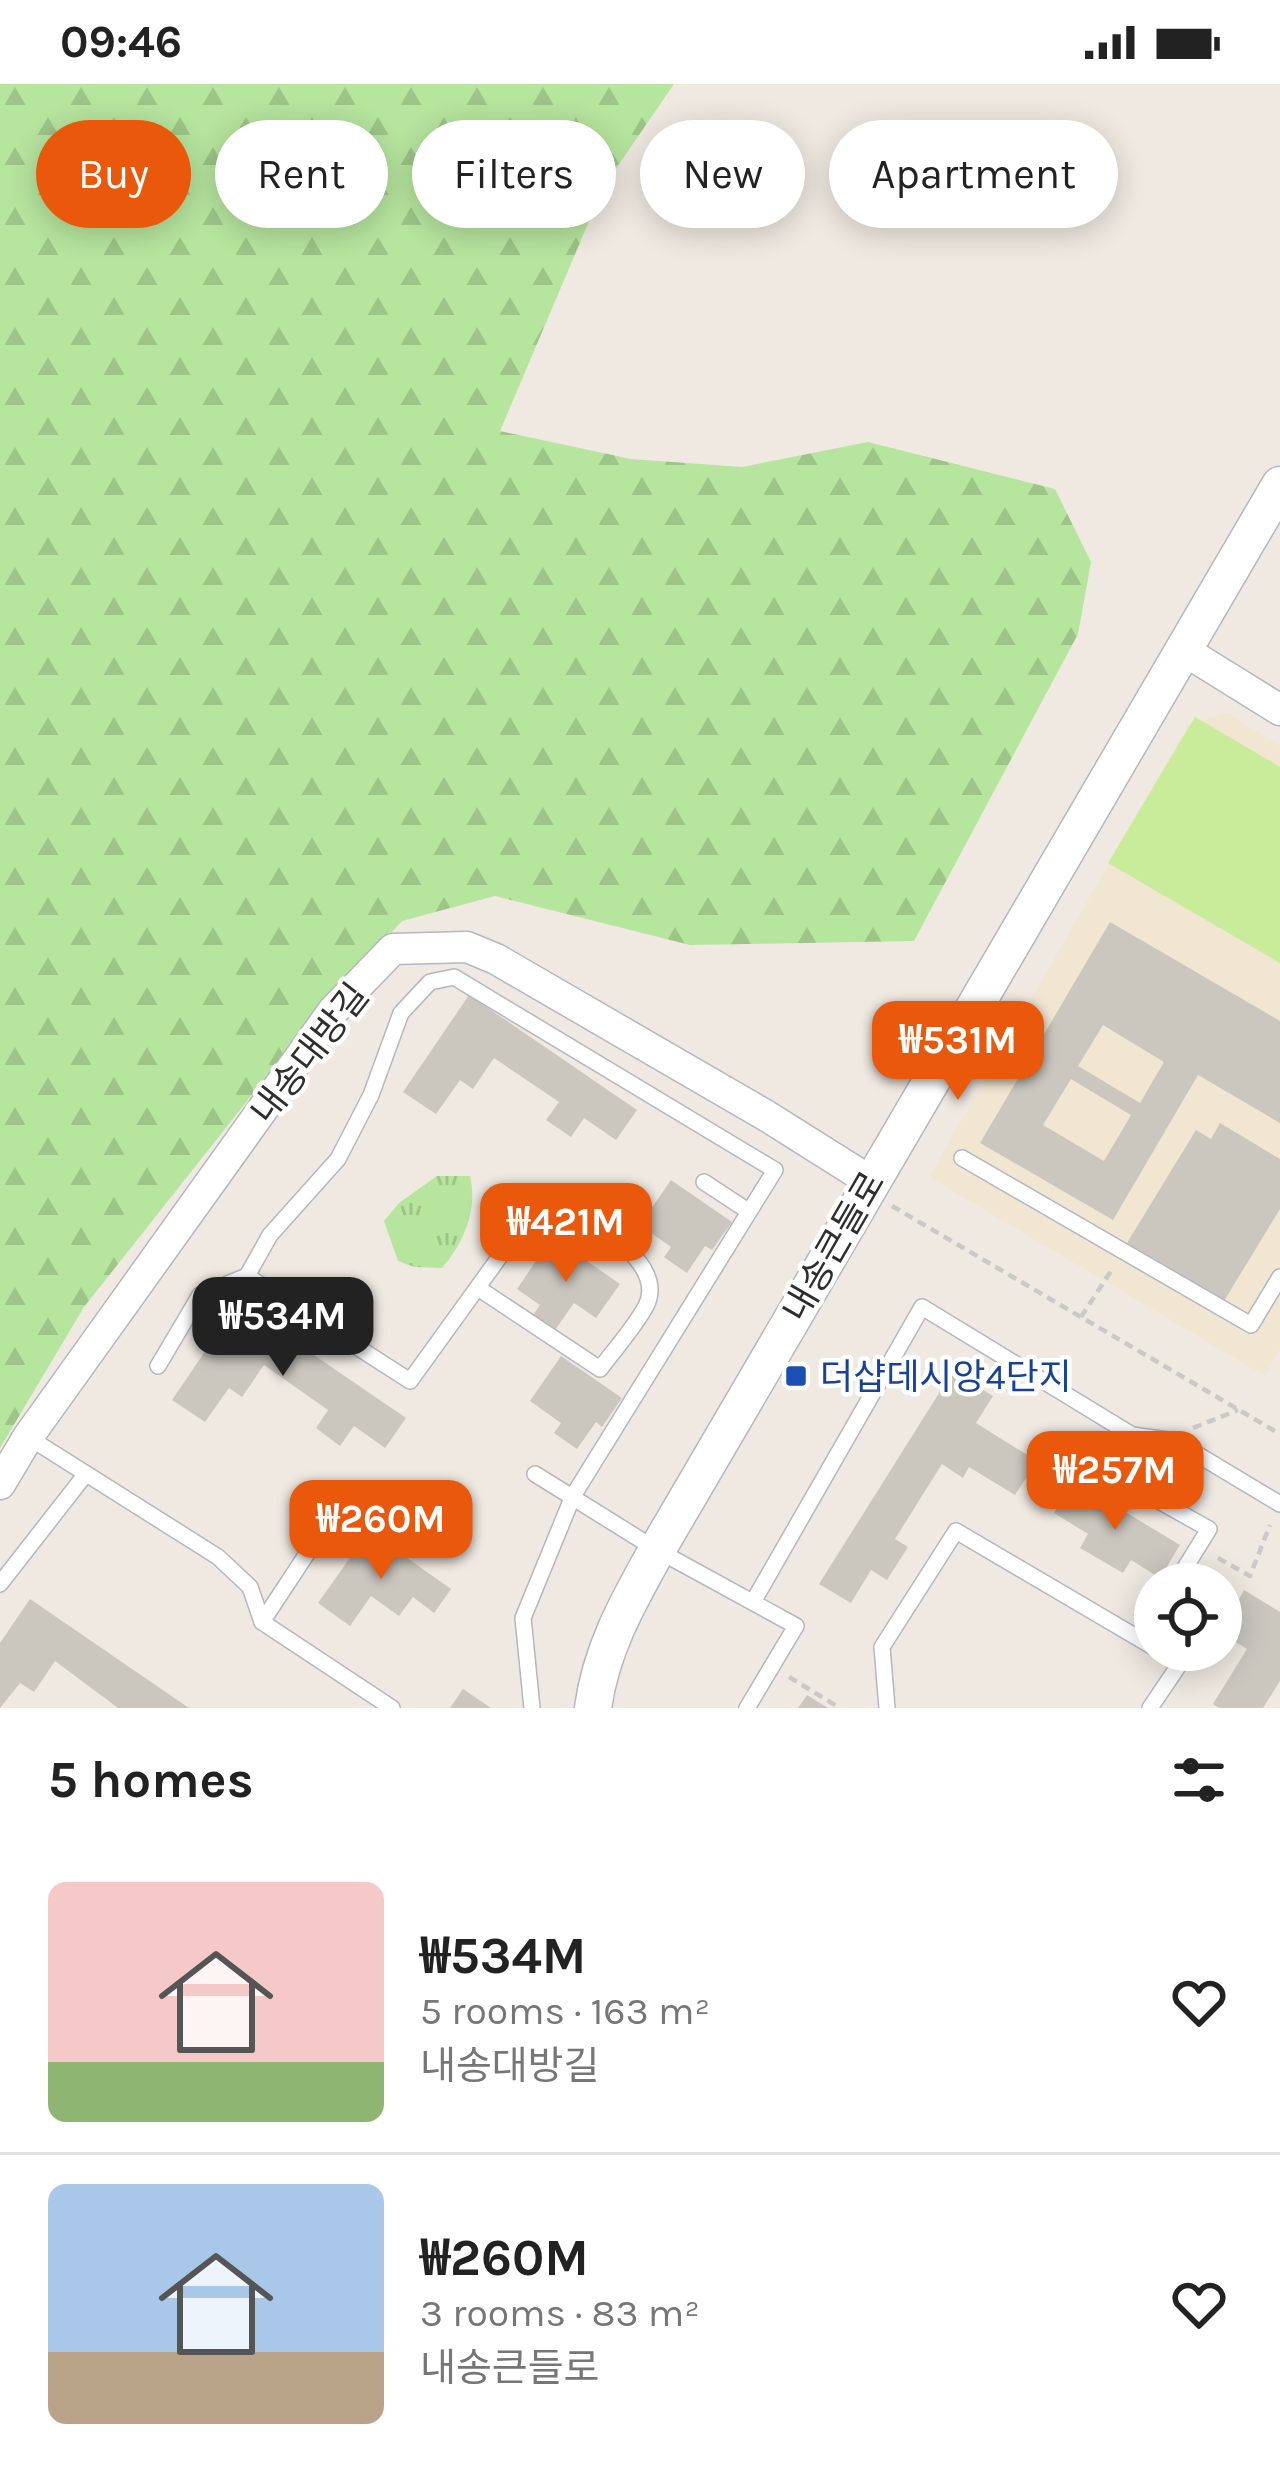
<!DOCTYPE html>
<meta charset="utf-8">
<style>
body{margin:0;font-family:Karla,"Noto Sans KR",sans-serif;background:#f6f6f6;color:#222;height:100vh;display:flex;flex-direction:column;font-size:45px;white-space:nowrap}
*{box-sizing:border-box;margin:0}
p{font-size:39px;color:#767676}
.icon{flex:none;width:66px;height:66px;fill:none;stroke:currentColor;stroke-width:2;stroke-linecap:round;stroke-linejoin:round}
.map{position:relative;height:1624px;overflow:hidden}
.panel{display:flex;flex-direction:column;background:#fff;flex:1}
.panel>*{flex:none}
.hud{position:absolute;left:36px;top:36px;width:1209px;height:108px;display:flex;gap:24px}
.controls{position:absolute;left:1134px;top:1479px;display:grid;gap:24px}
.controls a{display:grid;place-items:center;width:108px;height:108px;border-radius:50%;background:#fff;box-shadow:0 6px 30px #0003;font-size:60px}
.price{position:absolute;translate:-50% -102px;padding:0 27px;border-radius:24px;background:#ea580c;color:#fff;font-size:39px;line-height:78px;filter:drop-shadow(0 3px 6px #0008)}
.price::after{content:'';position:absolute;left:50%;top:72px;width:36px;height:27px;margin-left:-18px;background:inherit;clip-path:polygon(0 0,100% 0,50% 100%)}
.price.selected{background:#222;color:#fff}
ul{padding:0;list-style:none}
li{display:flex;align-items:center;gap:36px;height:300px;padding:0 48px}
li+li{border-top:3px solid #e0e0e0}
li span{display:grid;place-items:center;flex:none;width:336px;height:240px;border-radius:18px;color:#555}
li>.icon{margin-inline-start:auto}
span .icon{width:144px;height:144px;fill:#fffc;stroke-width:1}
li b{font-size:51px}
h2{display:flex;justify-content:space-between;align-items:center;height:144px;padding:0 48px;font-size:51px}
.tag{padding:0 42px;border-radius:54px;background:#fff;box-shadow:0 6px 30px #0003;font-size:42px;line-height:108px}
.tag.selected{background:#ea580c;color:#fff}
.status{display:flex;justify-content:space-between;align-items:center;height:84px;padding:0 60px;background:#fff;direction:ltr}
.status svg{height:33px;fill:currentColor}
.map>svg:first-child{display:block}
.education{fill:#f0e6d1}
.grass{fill:url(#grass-tufts)}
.forest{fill:url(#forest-firs)}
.pitch{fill:#c9ec9a}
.building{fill:#cbc7bf;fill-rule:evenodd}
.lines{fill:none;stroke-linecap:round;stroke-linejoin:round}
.service-casing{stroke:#b4b7c1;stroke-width:18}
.minor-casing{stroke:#b4b7c1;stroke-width:33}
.tertiary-casing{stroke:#b4b7c1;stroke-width:39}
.path{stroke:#c9c9c9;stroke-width:4.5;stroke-dasharray:9 6;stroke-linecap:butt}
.service{stroke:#fff;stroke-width:15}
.minor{stroke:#fff;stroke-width:30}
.tertiary{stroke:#fff;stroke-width:36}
.transit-dot{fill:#1a4fb4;stroke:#fff;stroke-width:4.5}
.labels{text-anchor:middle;stroke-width:9;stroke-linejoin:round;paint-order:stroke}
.street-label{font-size:36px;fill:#2e2e2e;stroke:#fff}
.transit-label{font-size:36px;fill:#164399;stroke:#fff;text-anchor:start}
</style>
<div class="status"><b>09:46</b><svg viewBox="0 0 49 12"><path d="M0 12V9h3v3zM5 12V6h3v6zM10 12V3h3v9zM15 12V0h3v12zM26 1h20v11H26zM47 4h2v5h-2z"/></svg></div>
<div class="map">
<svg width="1280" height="1624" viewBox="0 0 1280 1624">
<defs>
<pattern id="grass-tufts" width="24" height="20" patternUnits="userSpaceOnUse" patternTransform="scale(3)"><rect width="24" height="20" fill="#b6e59e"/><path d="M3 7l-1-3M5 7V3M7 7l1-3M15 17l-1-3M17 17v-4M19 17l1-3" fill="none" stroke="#9dc588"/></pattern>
<pattern id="forest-firs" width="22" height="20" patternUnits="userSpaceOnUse" patternTransform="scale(3)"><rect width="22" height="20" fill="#b6e59e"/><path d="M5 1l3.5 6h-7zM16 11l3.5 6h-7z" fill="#9dc588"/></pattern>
</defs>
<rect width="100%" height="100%" fill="#efe9e1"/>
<!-- education -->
<polygon class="education" points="1228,629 1280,662 1280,1265 1265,1292 929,1093 1189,640"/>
<!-- grass -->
<path class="grass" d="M437,1092H470C478,1126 464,1158 442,1184L414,1183L398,1177L384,1137L399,1119Z"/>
<!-- forest -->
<polygon class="forest" points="0,0 674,0 604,102 500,347 631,375 742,383 868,358 1055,405 1091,478 1078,550 914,857 690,861 495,812 402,837 312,935 84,1223 0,1364"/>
<!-- pitch -->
<polygon class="pitch" points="1195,633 1280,683 1280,879 1108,779"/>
<!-- building -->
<g class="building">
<path d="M1110,838L1280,937V1039L1198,991L1113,1136L980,1059ZM1103,941L1164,978L1140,1019L1078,982ZM1071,995L1131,1031L1104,1077L1043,1041Z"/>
<polygon points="469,911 637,1026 616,1056 584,1034 571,1053 546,1036 559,1018 494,974 473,1005 460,996 436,1030 403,1008"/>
<polygon points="1220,1039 1280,1075 1280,1125 1224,1217 1127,1159 1196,1046 1211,1055"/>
<polygon points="671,1096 732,1138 712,1166 705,1162 687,1189 664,1173 671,1163 640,1141"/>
<polygon points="552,1153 620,1200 596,1234 574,1219 555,1246 533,1231 540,1221 517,1205"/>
<polygon points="238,1219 406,1334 385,1364 354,1342 340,1362 316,1344 328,1326 264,1281 242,1313 229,1304 205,1338 172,1316"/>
<polygon points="561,1272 622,1314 602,1343 596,1338 577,1365 554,1349 561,1339 530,1317"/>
<polygon points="953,1287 993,1312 976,1339 1037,1377 1015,1411 969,1383 963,1394 942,1380 895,1455 908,1463 887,1496 871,1486 851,1519 819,1500"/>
<polygon points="1074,1397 1180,1461 1160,1494 1131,1476 1123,1489 1080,1464 1088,1450 1054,1429"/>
<polygon points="369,1447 451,1505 434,1529 413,1513 399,1532 371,1512 350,1542 318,1519"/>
<polygon points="1244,1506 1280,1528 1280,1597 1263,1624 1219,1624 1213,1620 1247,1565 1221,1549"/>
<polygon points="30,1515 189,1624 118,1624 55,1577 34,1608 20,1599 0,1624 0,1559"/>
<polygon points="463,1605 491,1624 450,1624"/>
<polygon points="807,1611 828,1624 798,1624"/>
</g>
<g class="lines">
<defs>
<g id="service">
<polyline points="962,1074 1251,1241 1280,1193"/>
<polyline points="704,1098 748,1127"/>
<path d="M247,1192L410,1297L545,1110C577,1131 670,1174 646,1222C634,1244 615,1265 600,1285L478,1204"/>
<polyline points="158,1282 200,1211 247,1192 270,1151 338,1075 371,1011 401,929 430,898 454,893 775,1086 573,1412 523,1534 532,1624"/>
<polyline points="28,1353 218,1473 250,1503 262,1538 392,1624"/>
<polyline points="535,1390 657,1466 796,1542 747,1624"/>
<polyline points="1111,1390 1209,1445 1175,1500"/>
<polyline points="0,1500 85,1391"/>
<polyline points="753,1518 922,1223 1132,1351 1175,1357 1280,1420"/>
<polyline points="262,1538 337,1424"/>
<polyline points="1141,1555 1155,1532"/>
<polyline points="887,1624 882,1563 956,1447 1155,1564"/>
<polyline points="1150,1624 1181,1578 1159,1566"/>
</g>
<g id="minor">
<polyline points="1185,567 1280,626"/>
<polyline points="0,1400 28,1353 333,927 393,865 467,863 496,875 765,1031 870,1097"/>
</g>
<path id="tertiary" d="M593,1624C601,1565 628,1518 657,1466L1280,401"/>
</defs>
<!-- service casing -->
<use href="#service" class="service-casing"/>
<!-- minor casing -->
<use href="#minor" class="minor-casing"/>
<!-- tertiary casing -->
<use href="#tertiary" class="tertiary-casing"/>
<!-- path -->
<g class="path">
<polyline points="892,1122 1280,1350"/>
<polyline points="1081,1233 1111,1187"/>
<polyline points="1193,1344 1238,1326"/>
<polyline points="1218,1474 1250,1492 1270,1441"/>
<polyline points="789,1593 840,1624"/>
</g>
<!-- service -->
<use href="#service" class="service"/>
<!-- minor -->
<use href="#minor" class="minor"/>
<!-- tertiary -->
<use href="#tertiary" class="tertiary"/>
</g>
<!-- markers -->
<rect class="transit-dot" x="784" y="1280" width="24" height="24" rx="6"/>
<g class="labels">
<!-- street labels -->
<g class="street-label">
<text transform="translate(309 969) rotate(-52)" y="13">내송대방길</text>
<text transform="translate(833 1162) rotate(-60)" y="13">내송큰들로</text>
</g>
<!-- transit labels -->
<g class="transit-label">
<text x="820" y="1305">더샵데시앙4단지</text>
</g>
</g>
</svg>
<div class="controls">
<a><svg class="icon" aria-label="locate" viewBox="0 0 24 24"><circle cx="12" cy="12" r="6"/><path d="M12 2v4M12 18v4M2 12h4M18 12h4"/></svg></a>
</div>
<b class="price" style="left:958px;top:1019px">₩531M</b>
<b class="price" style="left:566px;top:1201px">₩421M</b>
<b class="price selected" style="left:283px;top:1295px">₩534M</b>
<b class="price" style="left:1115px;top:1449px">₩257M</b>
<b class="price" style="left:381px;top:1498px">₩260M</b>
<div class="hud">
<a class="tag selected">Buy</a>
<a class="tag">Rent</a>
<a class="tag">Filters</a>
<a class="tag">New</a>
<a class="tag">Apartment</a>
</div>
</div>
<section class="panel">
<h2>5 homes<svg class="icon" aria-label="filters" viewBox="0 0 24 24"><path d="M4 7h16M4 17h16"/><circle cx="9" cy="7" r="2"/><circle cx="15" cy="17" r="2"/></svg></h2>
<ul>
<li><span style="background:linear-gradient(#f6c9c9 75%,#8fb573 0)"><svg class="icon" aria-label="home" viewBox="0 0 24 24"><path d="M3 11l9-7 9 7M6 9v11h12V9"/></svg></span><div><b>₩534M</b><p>5 rooms · 163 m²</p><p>내송대방길</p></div><svg class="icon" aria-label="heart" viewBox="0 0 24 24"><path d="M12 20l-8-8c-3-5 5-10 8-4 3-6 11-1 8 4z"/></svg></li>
<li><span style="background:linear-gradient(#a9c7e8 70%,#b9a48a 0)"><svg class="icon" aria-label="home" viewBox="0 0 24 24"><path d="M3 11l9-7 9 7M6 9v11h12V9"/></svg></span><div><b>₩260M</b><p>3 rooms · 83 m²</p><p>내송큰들로</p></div><svg class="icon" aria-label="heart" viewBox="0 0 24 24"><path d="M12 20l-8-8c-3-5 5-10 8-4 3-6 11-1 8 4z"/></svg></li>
</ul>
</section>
